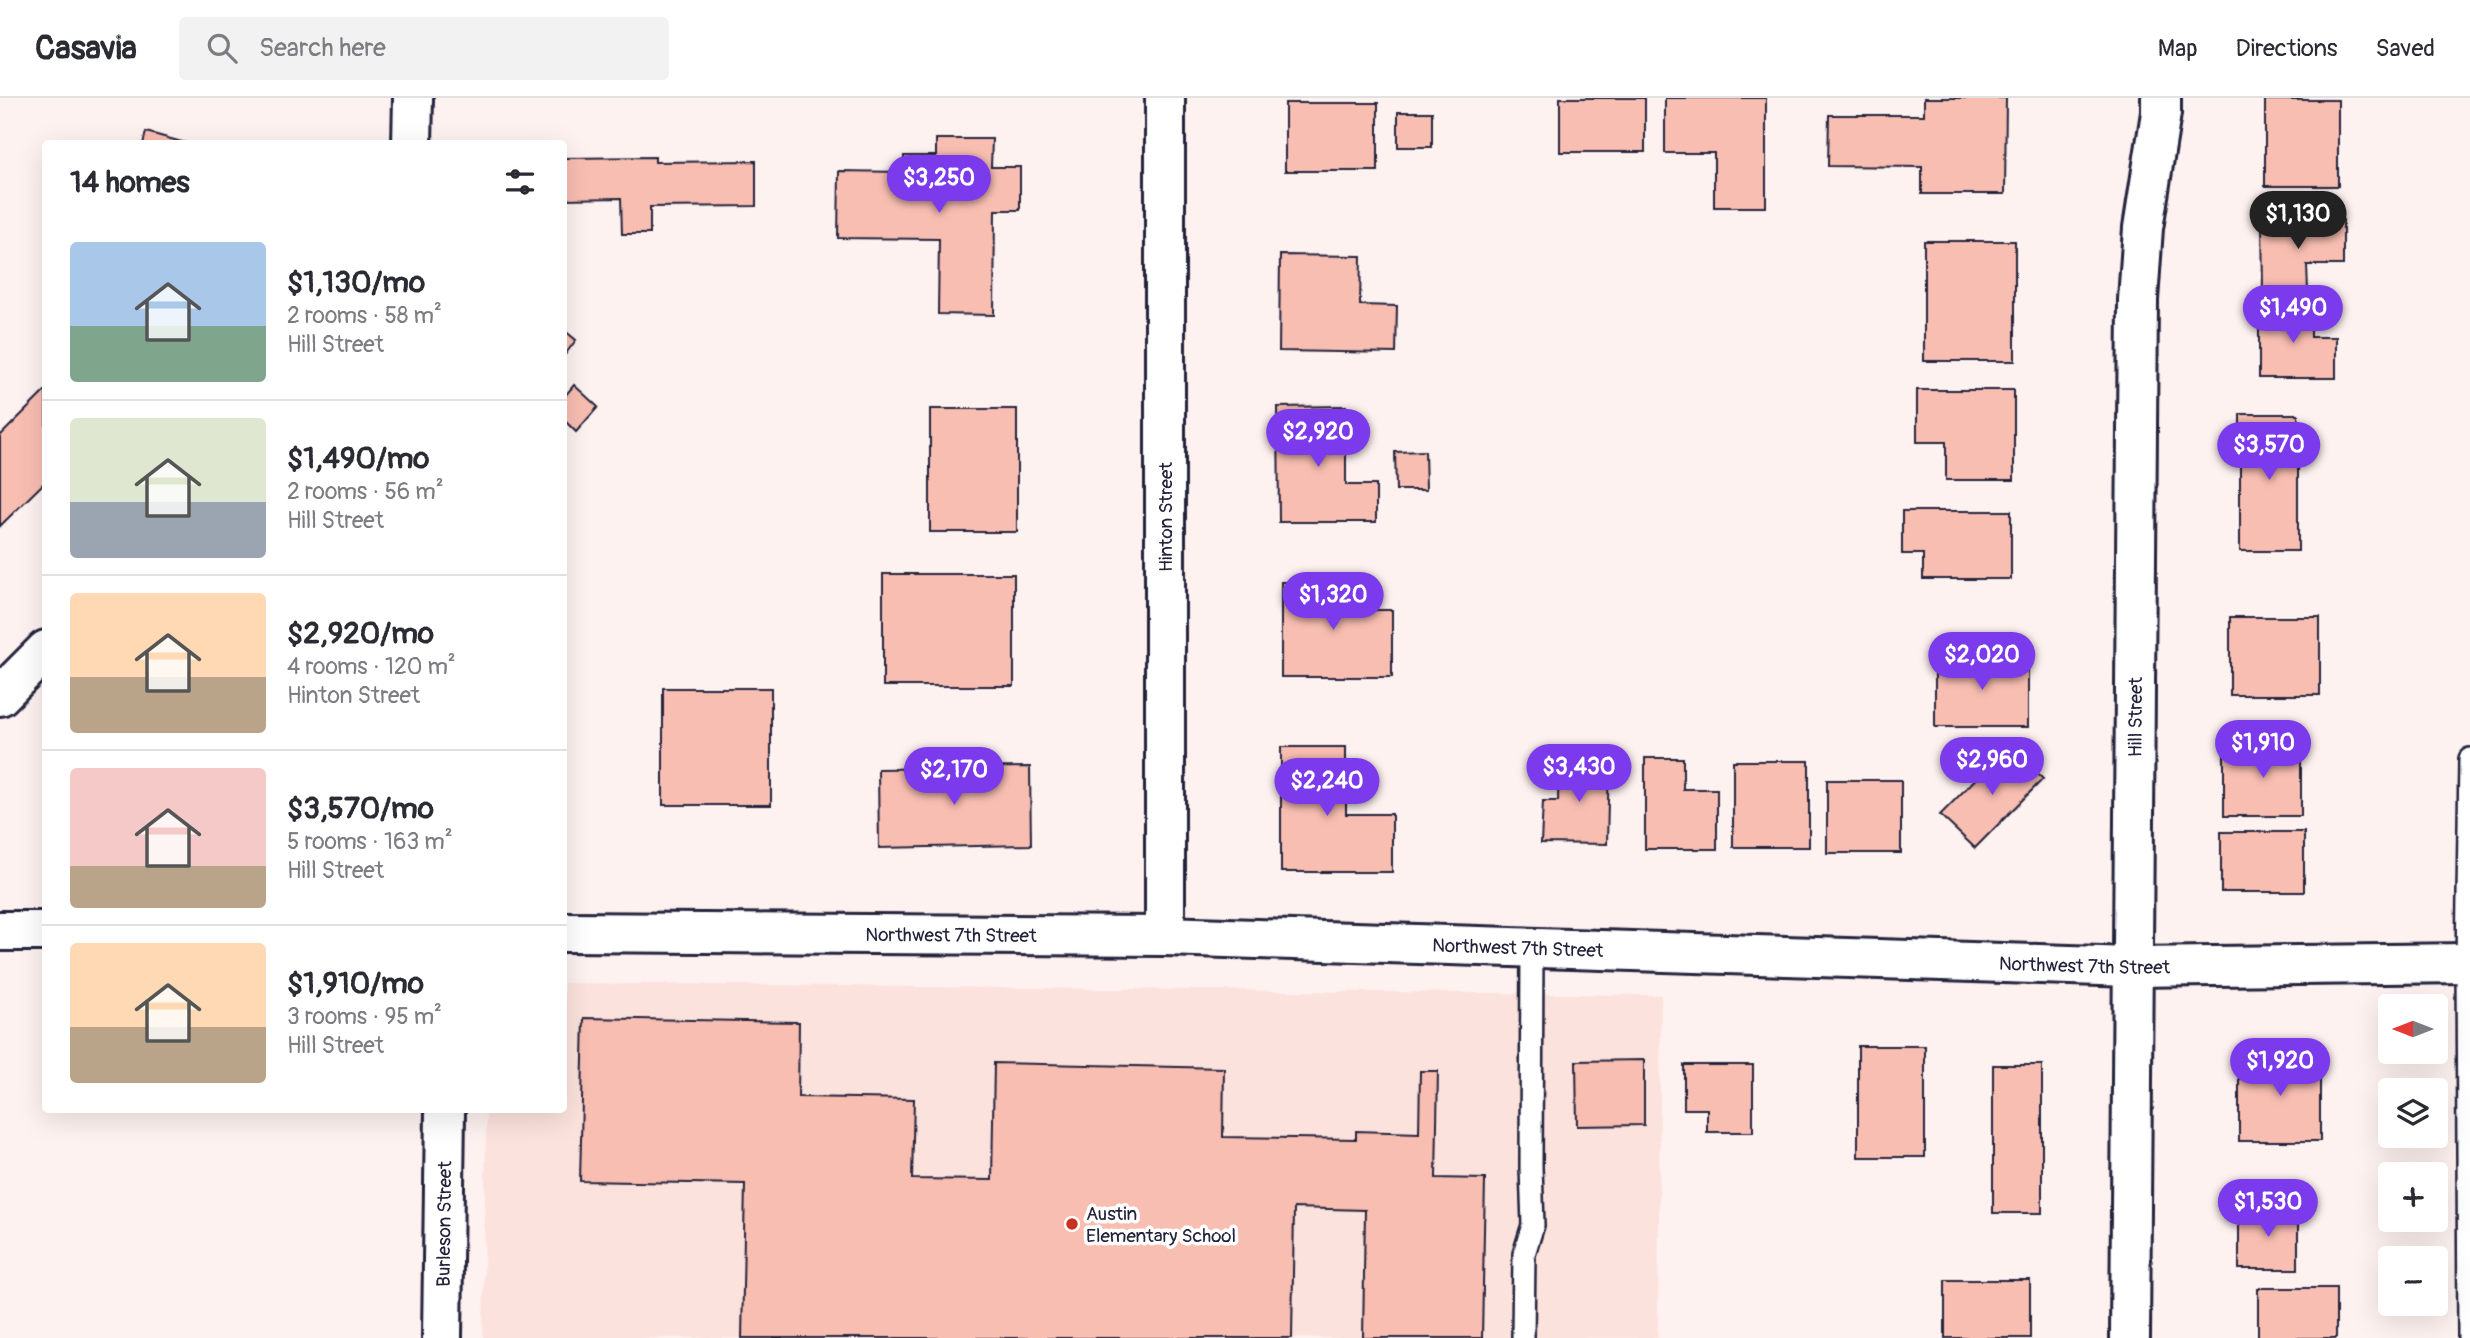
<!DOCTYPE html>
<meta charset="utf-8">
<style>
body{margin:0;font-family:Pangolin,sans-serif;background:#f2f2f3;color:#2b2b33;height:100vh;display:flex;flex-direction:column;font-size:26px;white-space:nowrap}
*{box-sizing:border-box;margin:0}
p{font-size:23px;color:#7c7c81}
.icon{flex:none;width:38px;height:38px;fill:none;stroke:currentColor;stroke-width:2;stroke-linecap:round;stroke-linejoin:round}
.map{position:relative;flex:1;overflow:hidden}
.drawer{position:absolute;left:42px;top:42px;width:525px;height:973px;display:flex;flex-direction:column;background:#fff;border-radius:7px;box-shadow:0 7px 28px #0002}
.drawer>*{flex:none}
.needle{width:46px;rotate:270deg}
.tools{position:absolute;left:2378px;top:896px;display:grid;gap:14px}
.tools a{display:grid;place-items:center;width:70px;height:70px;border-radius:7px;background:#fff;box-shadow:0 7px 28px #0002;font-size:35px}
.price{position:absolute;translate:-50% -60px;padding:0 16px;border-radius:24px;background:#7c3aed;color:#fff;font-size:23px;line-height:46px;filter:drop-shadow(0 2px 4px #0008)}
.price::after{content:'';position:absolute;left:50%;top:42px;width:21px;height:16px;margin-left:-10px;background:inherit;clip-path:polygon(0 0,100% 0,50% 100%)}
.price.current{background:#222;color:#fff}
ul{padding:0;list-style:none}
li{display:flex;align-items:center;gap:21px;height:175px;padding:0 28px}
li+li{border-top:2px solid #e1e1e2}
li span{display:grid;place-items:center;flex:none;width:196px;height:140px;border-radius:7px;color:#555}
li>.icon{margin-inline-start:auto}
span .icon{width:84px;height:84px;fill:#fffc;stroke-width:1}
li b{font-size:30px}
h2{display:flex;justify-content:space-between;align-items:center;height:84px;padding:0 28px;font-size:30px}
header{display:flex;align-items:center;gap:42px;box-sizing:border-box;height:98px;padding:0 35px;background:#fff;border-bottom:2px solid #e1e1e2}
header strong{font-size:33px}
nav{display:flex;gap:38px;margin-inline-start:auto;font-size:24px}
.search{width:490px;height:63px;background:#f2f2f3;display:flex;align-items:center;gap:18px;box-sizing:border-box;padding:0 24px;border-radius:7px;color:#7c7c81;font-size:26px}
.map>svg:first-child{display:block}
.built{fill:#fce2dd}
.building{fill:#f9beb2;stroke:#22223b;stroke-width:2}
.lines{fill:none;stroke-linecap:round;stroke-linejoin:round}
.service-casing{stroke:#22223b;stroke-width:26}
.minor-casing{stroke:#22223b;stroke-width:44}
.tertiary-casing{stroke:#22223b;stroke-width:44}
.service{stroke:#fff;stroke-width:21}
.minor{stroke:#fff;stroke-width:38}
.tertiary{stroke:#fff;stroke-width:38}
.poi-dot{fill:#c8321e;stroke:#fff;stroke-width:2.5}
.labels{text-anchor:middle;stroke-width:7;stroke-linejoin:round;paint-order:stroke}
.street-label{font-size:19px;fill:#22223b;stroke:#fff}
.poi-label{font-size:19px;fill:#22223b;stroke:#fff;text-anchor:start}
</style>
<header>
<strong>Casavia</strong>
<div class="search"><svg class="icon" aria-label="search" viewBox="0 0 24 24"><circle cx="10" cy="10" r="6"/><path d="M15 15l6 6"/></svg>Search here</div>
<nav><a>Map</a><a>Directions</a><a>Saved</a></nav>
</header>
<div class="map">
<svg width="2470" height="1240" viewBox="0 0 2470 1240">
<rect width="100%" height="100%" fill="#fef2f0"/>
<filter id="ink" filterUnits="userSpaceOnUse"><feTurbulence type="fractalNoise" baseFrequency=".0143" numOctaves="2"/><feDisplacementMap in="SourceGraphic" scale="14" xChannelSelector="R" yChannelSelector="G"/><feConvolveMatrix kernelMatrix="1 2 1 2 8 2 1 2 1" color-interpolation-filters="sRGB"/></filter>
<g filter="url(#ink)">
<!-- built -->
<polygon class="built" points="564,885 1661,897 1658,1240 483,1240 486,1012 564,1012"/>
<!-- building -->
<g class="building">
<rect x="1560" y="0" width="85" height="54"/>
<polygon points="1665,0 1766,0 1766,109 1714,109 1714,55 1665,55"/>
<polygon points="1924,0 2006,0 2005,96 1922,96 1922,69 1828,68 1829,17 1924,17"/>
<rect x="2265" y="2" width="73" height="86"/>
<rect x="1285" y="5" width="93" height="68"/>
<rect x="1398" y="14" width="34" height="35"/>
<polygon points="146,34 189,46 143,46"/>
<polygon points="936,41 992,41 991,69 1020,69 1020,112 995,112 994,217 938,216 939,141 838,140 839,73 904,74 904,58 936,58"/>
<polygon points="655,59 655,64 756,63 756,108 650,109 650,136 622,136 621,100 564,101 564,60"/>
<polygon points="2262,122 2343,122 2343,167 2307,167 2308,193 2263,193"/>
<rect x="1924" y="143" width="91" height="120"/>
<polygon points="1280,157 1361,158 1360,207 1397,208 1396,255 1279,253"/>
<polygon points="2259,208 2311,208 2311,239 2336,239 2336,280 2259,280"/>
<polygon points="564,232 576,242 564,258"/>
<polygon points="574,287 598,309 576,334 564,322 564,299"/>
<polygon points="46,292 46,383 0,428 0,338"/>
<polygon points="1917,292 2014,292 2014,382 1946,382 1946,344 1917,344"/>
<polygon points="1346,308 1346,387 1376,387 1376,424 1279,424 1278,309"/>
<rect x="930" y="311" width="87" height="123"/>
<rect x="2240" y="316" width="58" height="137"/>
<polygon points="1425,353 1426,392 1396,392 1395,354"/>
<polygon points="1902,413 2011,413 2011,481 1923,481 1923,456 1902,456"/>
<rect x="883" y="476" width="131" height="112"/>
<polygon points="1281,484 1363,484 1363,512 1392,512 1392,579 1281,579"/>
<rect x="2230" y="519" width="90" height="78"/>
<rect x="1935" y="558" width="93" height="71"/>
<rect x="663" y="590" width="108" height="117"/>
<rect x="2224" y="645" width="77" height="73"/>
<polygon points="2009,647 2043,681 1975,750 1940,717"/>
<polygon points="1281,649 1346,649 1346,716 1392,716 1392,774 1281,774"/>
<polygon points="1645,660 1683,660 1683,691 1717,691 1717,751 1645,751"/>
<polygon points="1559,661 1609,662 1607,746 1541,745 1543,703 1558,703"/>
<rect x="1733" y="663" width="76" height="86"/>
<polygon points="1030,669 1031,747 879,750 878,671"/>
<rect x="1827" y="682" width="74" height="73"/>
<rect x="2221" y="734" width="83" height="60"/>
<polygon points="584,920 799,924 798,999 914,1001 912,1081 992,1082 994,965 1224,970 1223,1039 1356,1041 1356,1033 1419,1035 1420,973 1438,973 1436,1080 1485,1081 1482,1240 1363,1240 1365,1112 1294,1110 1292,1240 742,1240 745,1086 580,1083"/>
<rect x="1858" y="948" width="67" height="111"/>
<rect x="2239" y="956" width="81" height="87"/>
<polygon points="1644,962 1644,1027 1577,1028 1576,963"/>
<polygon points="1684,967 1753,967 1753,1034 1707,1034 1707,1011 1684,1011"/>
<rect x="1993" y="967" width="49" height="148"/>
<rect x="2239" y="1111" width="59" height="60"/>
<rect x="1945" y="1182" width="85" height="58"/>
<rect x="2258" y="1190" width="78" height="50"/>
</g>
<g class="lines">
<defs>
<g id="service">
<polyline points="1523,1240 1524,1156 1533,1127 1531,1069 1532,849"/>
<polyline points="2469,1240 2467,865 2470,661"/>
</g>
<g id="minor">
<polyline points="1165,0 1165,838"/>
<polyline points="412,46 413,0"/>
<polyline points="0,598 46,552"/>
<path id="s1" d="M442,1240L445,1012"/>
</g>
<g id="tertiary">
<polyline points="0,833 46,833"/>
<path id="s2" d="M564,834L1165,838L2131,869L2470,865"/>
<path id="s3" d="M2130,1240L2138,202L2143,130L2161,15V0"/>
</g>
</defs>
<!-- service casing -->
<use href="#service" class="service-casing"/>
<!-- minor casing -->
<use href="#minor" class="minor-casing"/>
<!-- tertiary casing -->
<use href="#tertiary" class="tertiary-casing"/>
<!-- service -->
<use href="#service" class="service"/>
<!-- minor -->
<use href="#minor" class="minor"/>
<!-- tertiary -->
<use href="#tertiary" class="tertiary"/>
</g>
</g>
<!-- markers -->
<circle class="poi-dot" cx="1072" cy="1126" r="7"/>
<g class="labels">
<!-- street labels -->
<g class="street-label">
<text transform="translate(1165 419) rotate(-90)" y="7">Hinton Street</text>
<text dy="7" stroke="none"><textPath href="#s3" startOffset="621">Hill Street</textPath></text>
<text dy="7" stroke="none"><textPath href="#s2" startOffset="387">Northwest 7th Street</textPath></text>
<text dy="7" stroke="none"><textPath href="#s2" startOffset="954">Northwest 7th Street</textPath></text>
<text dy="7" stroke="none"><textPath href="#s2" startOffset="1521">Northwest 7th Street</textPath></text>
<text dy="7" stroke="none"><textPath href="#s1" startOffset="114">Burleson Street</textPath></text>
</g>
<!-- poi labels -->
<g class="poi-label">
<text x="1086" y="1122">Austin<tspan x="1086" dy="22">Elementary School</tspan></text>
</g>
</g>
</svg>
<div class="tools">
<a><svg class="needle" viewBox="-14 -14 28 28"><path d="M0-13l5 13h-10z" fill="#e53935"/><path d="M0 13l5-13h-10z" fill="#7c7c81"/></svg></a>
<a><svg class="icon" aria-label="layers" viewBox="0 0 24 24"><path d="M12 4l9 5-9 5-9-5zM3 14l9 5 9-5"/></svg></a>
<a>+</a>
<a>−</a>
</div>
<b class="price" style="left:939px;top:117px">$3,250</b>
<b class="price current" style="left:2298px;top:153px">$1,130</b>
<b class="price" style="left:2293px;top:247px">$1,490</b>
<b class="price" style="left:1318px;top:371px">$2,920</b>
<b class="price" style="left:2269px;top:384px">$3,570</b>
<b class="price" style="left:1333px;top:534px">$1,320</b>
<b class="price" style="left:1982px;top:594px">$2,020</b>
<b class="price" style="left:2263px;top:682px">$1,910</b>
<b class="price" style="left:1992px;top:699px">$2,960</b>
<b class="price" style="left:1579px;top:706px">$3,430</b>
<b class="price" style="left:954px;top:709px">$2,170</b>
<b class="price" style="left:1327px;top:720px">$2,240</b>
<b class="price" style="left:2280px;top:1000px">$1,920</b>
<b class="price" style="left:2268px;top:1141px">$1,530</b>
<section class="drawer">
<h2>14 homes<svg class="icon" aria-label="filters" viewBox="0 0 24 24"><path d="M4 7h16M4 17h16"/><circle cx="9" cy="7" r="2"/><circle cx="15" cy="17" r="2"/></svg></h2>
<ul>
<li><span style="background:linear-gradient(#a9c7e8 60%,#7fa58c 0)"><svg class="icon" aria-label="home" viewBox="0 0 24 24"><path d="M3 11l9-7 9 7M6 9v11h12V9"/></svg></span><div><b>$1,130/mo</b><p>2 rooms · 58 m²</p><p>Hill Street</p></div></li>
<li><span style="background:linear-gradient(#dfe7d0 60%,#9aa5b1 0)"><svg class="icon" aria-label="home" viewBox="0 0 24 24"><path d="M3 11l9-7 9 7M6 9v11h12V9"/></svg></span><div><b>$1,490/mo</b><p>2 rooms · 56 m²</p><p>Hill Street</p></div></li>
<li><span style="background:linear-gradient(#ffd9b3 60%,#b9a48a 0)"><svg class="icon" aria-label="home" viewBox="0 0 24 24"><path d="M3 11l9-7 9 7M6 9v11h12V9"/></svg></span><div><b>$2,920/mo</b><p>4 rooms · 120 m²</p><p>Hinton Street</p></div></li>
<li><span style="background:linear-gradient(#f6c9c9 70%,#b9a48a 0)"><svg class="icon" aria-label="home" viewBox="0 0 24 24"><path d="M3 11l9-7 9 7M6 9v11h12V9"/></svg></span><div><b>$3,570/mo</b><p>5 rooms · 163 m²</p><p>Hill Street</p></div></li>
<li><span style="background:linear-gradient(#ffd9b3 60%,#b9a48a 0)"><svg class="icon" aria-label="home" viewBox="0 0 24 24"><path d="M3 11l9-7 9 7M6 9v11h12V9"/></svg></span><div><b>$1,910/mo</b><p>3 rooms · 95 m²</p><p>Hill Street</p></div></li>
</ul>
</section>
</div>
